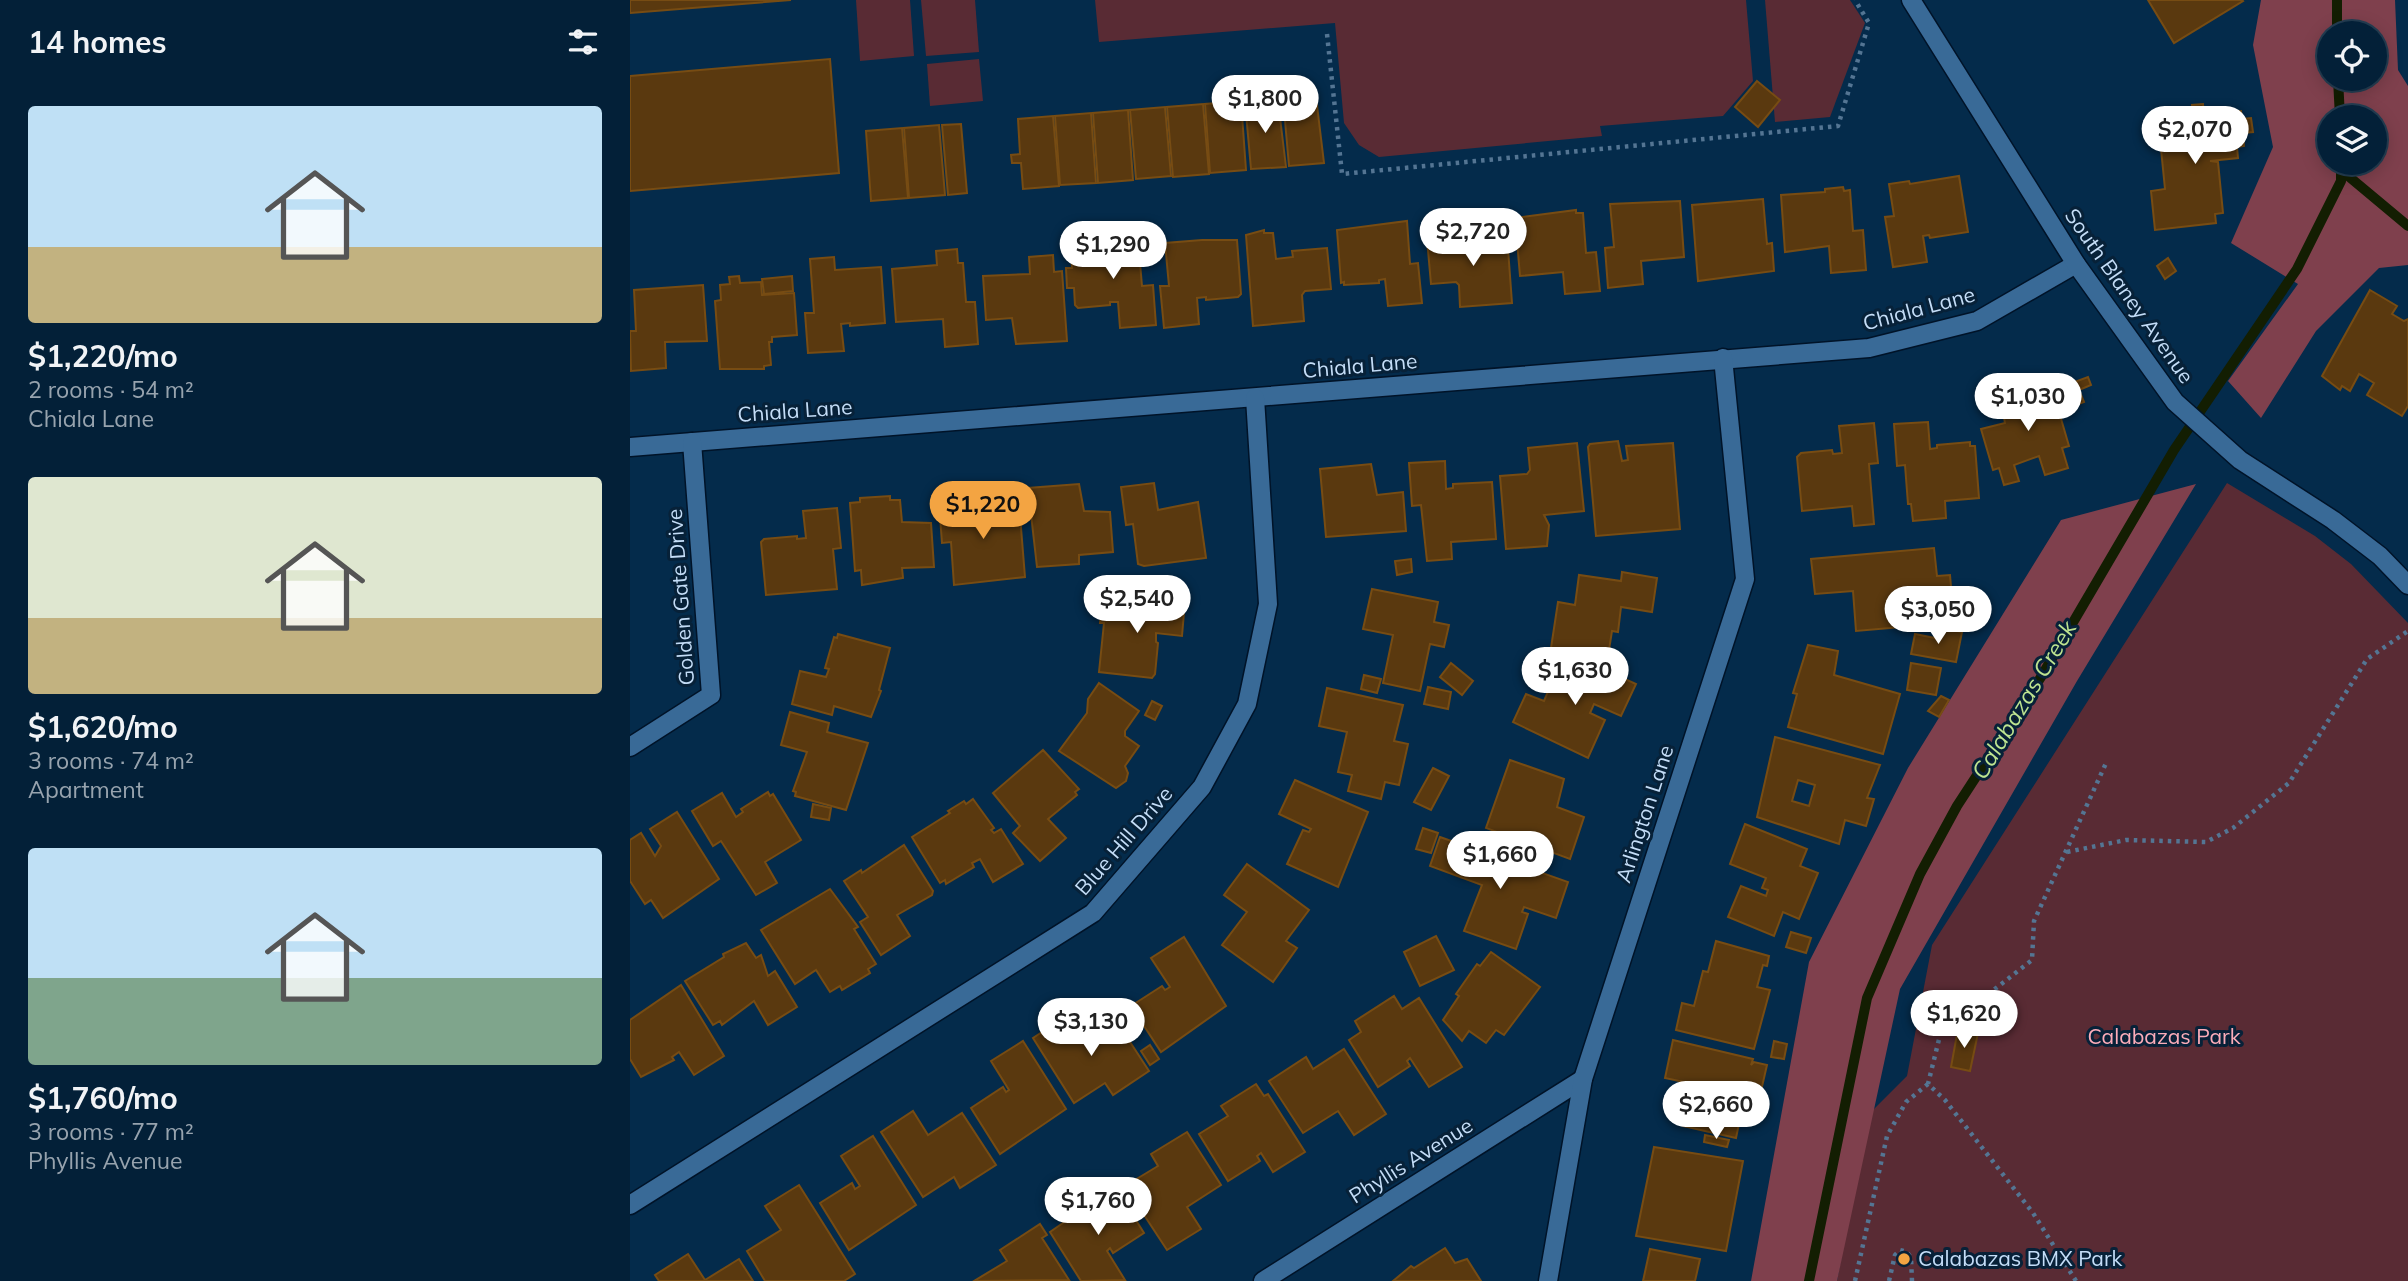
<!DOCTYPE html>
<meta charset="utf-8">
<style>
body{margin:0;font-family:Mulish,sans-serif;background:#112d43;color:#f1f3f6;height:100vh;display:flex;flex-direction:column;font-size:26px;white-space:nowrap}
*{box-sizing:border-box;margin:0}
p{font-size:23px;color:#97a3ae}
.icon{flex:none;width:38px;height:38px;fill:none;stroke:currentColor;stroke-width:2;stroke-linecap:round;stroke-linejoin:round}
.map{position:relative;flex:1;overflow:hidden}
.details{display:flex;flex-direction:column;background:#032038;width:630px}
.details>*{flex:none}
.fabs{position:absolute;left:1687px;top:21px;display:grid;gap:14px}
.fabs a{display:grid;place-items:center;width:70px;height:70px;border-radius:50%;background:#032038;box-shadow:0 4px 18px #0003,0 0 0 2px #243e53;font-size:35px}
.price{position:absolute;translate:-50% -60px;padding:0 16px;border-radius:24px;background:#fff;color:#222;font-size:23px;line-height:46px;filter:drop-shadow(0 2px 4px #0008)}
.price::after{content:'';position:absolute;left:50%;top:42px;width:21px;height:16px;margin-left:-10px;background:inherit;clip-path:polygon(0 0,100% 0,50% 100%)}
.price.active{background:#f3a442;color:#111}
ul{padding:0;list-style:none}
li{display:grid;align-content:center;gap:14px;height:371px;padding:0 28px}
li span{display:grid;place-items:center;height:217px;border-radius:7px;color:#555}
li>.icon{margin-inline-start:auto}
span .icon{width:126px;height:126px;fill:#fffc;stroke-width:1}
li b{font-size:30px}
h2{display:flex;justify-content:space-between;align-items:center;height:84px;padding:0 28px;font-size:30px}
main{display:flex;flex:1;min-height:0}
.map>svg:first-child{display:block}
.green{fill:#592b34}
.forest{fill:#7f404d;fill-rule:evenodd}
.lines{fill:none;stroke-linecap:round;stroke-linejoin:round}
.stream{stroke:#131e02;stroke-width:10}
.building{fill:#5a390f;stroke:#774c13;stroke-width:2;fill-rule:evenodd}
.minor-casing{stroke:#001328;stroke-width:21}
.tertiary-casing{stroke:#001328;stroke-width:21}
.path{stroke:#547593;stroke-width:4.5;stroke-dasharray:3.5 5;stroke-linecap:butt}
.minor{stroke:#396a97;stroke-width:18}
.tertiary{stroke:#396a97;stroke-width:18}
.poi-dot{fill:#f3a442;stroke:#072138;stroke-width:2.5}
.labels{text-anchor:middle;stroke-width:6;stroke-linejoin:round;paint-order:stroke}
.street-label{font-size:21px;fill:#c4ddf7;stroke:#072138}
.park-label{font-size:21px;fill:#fbacb9;stroke:#072138}
.poi-label{font-size:21px;fill:#c4ddf7;stroke:#072138;text-anchor:start}
.water-label{font-size:23px;font-style:italic;fill:#bee490;stroke:#072138}
</style>
<main>
<section class="details">
<h2>14 homes<svg class="icon" aria-label="filters" viewBox="0 0 24 24"><path d="M4 7h16M4 17h16"/><circle cx="9" cy="7" r="2"/><circle cx="15" cy="17" r="2"/></svg></h2>
<ul>
<li><span style="background:linear-gradient(#bfe0f5 65%,#c2b280 0)"><svg class="icon" aria-label="home" viewBox="0 0 24 24"><path d="M3 11l9-7 9 7M6 9v11h12V9"/></svg></span><div><b>$1,220/mo</b><p>2 rooms · 54 m²</p><p>Chiala Lane</p></div></li>
<li><span style="background:linear-gradient(#dfe7d0 65%,#c2b280 0)"><svg class="icon" aria-label="home" viewBox="0 0 24 24"><path d="M3 11l9-7 9 7M6 9v11h12V9"/></svg></span><div><b>$1,620/mo</b><p>3 rooms · 74 m²</p><p>Apartment</p></div></li>
<li><span style="background:linear-gradient(#bfe0f5 60%,#7fa58c 0)"><svg class="icon" aria-label="home" viewBox="0 0 24 24"><path d="M3 11l9-7 9 7M6 9v11h12V9"/></svg></span><div><b>$1,760/mo</b><p>3 rooms · 77 m²</p><p>Phyllis Avenue</p></div></li>
</ul>
</section>
<div class="map">
<svg width="1778" height="1281" viewBox="0 0 1778 1281">
<rect width="100%" height="100%" fill="#042b4b"/>
<!-- green -->
<g class="green">
<polygon points="226,0 280,0 284,56 230,61"/>
<polygon points="291,0 345,0 349,52 296,56"/>
<polygon points="465,0 1116,0 1123,81 1093,116 970,126 972,136 749,157 729,145 714,123 705,23 469,42"/>
<polygon points="1135,0 1220,0 1235,23 1200,117 1145,122"/>
<polygon points="349,59 353,101 300,106 297,64"/>
<polygon points="1597,483 1685,536 1721,564 1778,623 1778,1281 1207,1281 1238,1115 1277,1076 1302,945"/>
</g>
<!-- forest -->
<g class="forest">
<path d="M1631,0H1765L1768,70L1778,86V265L1749,268L1686,331L1631,418L1598,381L1668,284L1601,243L1643,147L1623,45ZM1699,33H1745V79H1699ZM1699,117H1745V163H1699Z"/>
<polygon points="1566,484 1447,681 1270,989 1207,1281 1121,1281 1179,962 1278,768 1431,520"/>
</g>
<g class="lines">
<!-- stream -->
<g class="stream">
<polyline points="1707,33 1707,0"/>
<polyline points="1708,79 1710,117"/>
<polyline points="1711,170 1778,226"/>
<polyline points="1179,1281 1237,998 1290,874 1327,806 1411,677 1544,450 1667,269 1711,181 1711,163"/>
</g>
</g>
<!-- building -->
<g class="building">
<polygon points="0,0 161,0 0,13"/>
<polygon points="1518,0 1612,0 1613,1 1544,43"/>
<polygon points="200,59 209,173 0,191 0,76"/>
<polygon points="1127,81 1150,100 1128,127 1105,107"/>
<polygon points="686,97 694,163 659,166 653,98"/>
<polygon points="611,101 616,170 580,173 575,104"/>
<polygon points="648,101 656,167 621,169 615,102"/>
<polygon points="573,104 579,174 543,177 537,107"/>
<polygon points="1573,104 1574,115 1611,111 1612,119 1621,118 1623,132 1613,133 1614,146 1607,147 1608,158 1580,161 1588,162 1593,213 1585,214 1586,223 1525,230 1521,191 1535,189 1528,119 1563,116 1562,105"/>
<polygon points="535,107 541,176 506,179 500,110"/>
<polygon points="498,110 503,180 468,183 463,113"/>
<polygon points="461,113 466,183 430,185 425,116"/>
<polygon points="423,116 429,186 393,189 391,163 382,163 381,155 390,154 388,119"/>
<polygon points="331,124 337,193 318,195 312,125"/>
<polygon points="309,125 315,195 279,198 274,128"/>
<polygon points="272,128 278,198 241,201 236,131"/>
<polygon points="1329,176 1338,232 1300,238 1299,235 1293,236 1297,262 1263,267 1255,217 1264,216 1259,184 1279,181 1280,184"/>
<polygon points="1213,187 1214,191 1220,190 1223,231 1233,230 1236,270 1201,273 1199,246 1155,252 1151,195 1195,192 1195,189"/>
<polygon points="1133,199 1137,244 1142,243 1144,271 1068,281 1062,205"/>
<polygon points="1050,201 1054,257 1011,261 1013,284 978,288 975,248 984,247 980,204"/>
<polygon points="946,210 946,213 953,213 956,253 966,252 970,291 935,294 933,272 890,276 885,218"/>
<polygon points="777,221 780,264 788,263 792,303 758,306 755,279 749,280 749,283 714,285 714,282 711,283 707,230"/>
<polygon points="507,228 512,286 523,285 526,325 490,328 488,302 480,302 480,305 448,308 445,305 444,288 437,288 436,268 442,268 441,250 489,247 488,230"/>
<polygon points="634,230 634,233 643,233 646,259 663,257 662,251 697,248 701,289 675,291 672,295 674,321 623,326 616,235"/>
<polygon points="877,235 882,303 830,307 829,285 826,282 801,284 797,239"/>
<polygon points="572,240 607,240 611,294 608,297 576,300 576,297 567,298 569,324 534,328 530,286 539,286 535,243"/>
<polygon points="327,249 328,263 333,263 336,302 345,302 348,344 315,347 313,319 266,322 262,269 307,265 306,251"/>
<polygon points="423,255 424,272 432,271 437,341 386,344 382,318 356,320 353,276 400,274 399,257"/>
<polygon points="204,257 205,270 251,267 255,323 220,326 220,323 211,324 214,351 178,353 175,313 184,313 180,259"/>
<polygon points="1538,258 1546,271 1535,279 1527,266"/>
<polygon points="109,276 110,283 131,282 132,295 164,293 167,335 142,337 142,342 139,342 141,365 134,366 134,369 90,369 85,301 91,300 90,285 100,284 99,277"/>
<polygon points="162,276 163,291 134,294 132,279"/>
<polygon points="73,285 77,341 35,342 36,368 1,371 0,331 6,331 4,290"/>
<polygon points="1740,290 1767,306 1762,314 1774,321 1778,319 1778,406 1772,416 1737,395 1744,383 1729,374 1720,391 1712,386 1710,390 1692,376"/>
<polygon points="1458,377 1461,385 1449,390 1454,402 1436,409 1428,388"/>
<polygon points="1420,381 1439,446 1432,448 1438,468 1415,475 1409,456 1384,465 1389,481 1374,485 1369,468 1363,470 1351,429 1375,423 1370,396"/>
<polygon points="1298,422 1300,449 1307,448 1307,445 1340,442 1340,446 1345,446 1349,498 1315,501 1316,518 1283,521 1281,504 1278,504 1275,465 1267,466 1264,424"/>
<polygon points="1244,423 1248,463 1239,464 1244,524 1224,526 1222,506 1172,511 1167,457 1171,453 1202,450 1203,454 1212,453 1209,426"/>
<polygon points="988,441 992,461 998,460 996,446 1043,443 1050,529 966,536 958,447 960,444"/>
<polygon points="947,443 954,511 914,515 919,525 917,546 876,549 870,476 897,474 900,470 898,448"/>
<polygon points="815,461 816,489 823,488 823,484 862,482 866,539 821,542 822,559 797,561 791,505 782,506 779,463"/>
<polygon points="741,464 747,495 773,492 776,531 696,537 690,469"/>
<polygon points="524,483 528,510 568,502 576,558 514,566 508,564 503,524 496,525 491,487"/>
<polygon points="449,484 454,511 480,512 483,552 449,555 449,564 407,567 398,488"/>
<polygon points="260,496 260,500 270,500 272,522 301,523 304,567 272,568 273,578 232,585 231,570 225,571 220,503 230,502 230,498"/>
<polygon points="344,500 346,527 349,527 348,506 389,503 395,577 324,585 321,542 312,543 309,503"/>
<polygon points="207,508 211,548 203,549 207,589 136,595 131,542 134,539 167,536 167,539 176,538 173,511"/>
<polygon points="1304,548 1307,576 1320,575 1322,598 1303,600 1306,624 1226,631 1223,591 1185,594 1181,559"/>
<polygon points="781,559 782,572 767,575 765,561"/>
<polygon points="992,572 1027,578 1022,612 991,607 988,632 982,631 978,656 921,648 928,602 945,605 949,575 991,581"/>
<polygon points="742,589 808,602 804,622 819,625 814,647 800,644 790,691 753,683 763,635 733,629"/>
<polygon points="517,598 555,601 552,636 526,633 526,642 528,643 525,674 522,678 469,672 474,623 470,623 472,602 516,607"/>
<polygon points="1312,628 1332,632 1326,662 1281,654 1285,634 1310,639"/>
<polygon points="208,634 260,648 249,690 251,691 241,717 204,706 202,715 162,704 170,671 196,677 199,669 195,668 204,637 207,638"/>
<polygon points="1178,645 1208,651 1204,675 1270,694 1253,754 1158,727 1167,694 1163,693"/>
<polygon points="931,661 969,678 973,669 1006,684 991,716 964,704 960,713 975,720 958,758 883,722 896,694 914,701"/>
<polygon points="821,663 843,681 832,695 810,677"/>
<polygon points="1281,663 1311,668 1306,695 1277,690"/>
<polygon points="734,675 751,679 747,693 731,689"/>
<polygon points="469,683 509,711 495,731 495,736 509,746 495,766 498,773 496,781 486,788 429,751 457,713 458,699"/>
<polygon points="798,687 821,692 818,709 794,704"/>
<polygon points="697,688 773,705 764,741 778,744 769,785 755,782 751,799 718,791 722,775 708,772 717,732 689,726"/>
<polygon points="1311,696 1319,700 1309,717 1298,711"/>
<polygon points="522,701 532,706 525,720 515,715"/>
<polygon points="160,712 199,723 197,732 238,743 216,810 165,796 166,792 163,791 177,752 151,745"/>
<path d="M1145,737L1250,765L1237,798L1244,799L1236,826L1215,820L1209,844L1127,817ZM1168,780L1185,785L1179,806L1162,801Z"/>
<polygon points="413,750 449,789 445,792 447,795 418,819 436,838 410,861 383,833 390,826 363,793"/>
<polygon points="880,760 934,779 927,807 954,817 940,859 856,828"/>
<polygon points="803,768 819,776 801,810 784,802"/>
<polygon points="665,780 738,812 708,887 657,864 673,830 679,832 681,829 649,814"/>
<polygon points="138,792 140,796 143,794 171,840 135,862 147,883 126,895 91,841 83,846 62,811 92,793 106,817 113,812 111,809"/>
<polygon points="343,799 364,828 361,830 364,833 371,829 393,864 363,882 350,859 342,863 344,867 316,884 315,880 310,883 282,837 320,813 318,811 334,801 336,804"/>
<polygon points="183,804 201,808 199,820 181,817"/>
<polygon points="47,812 89,879 33,918 21,900 15,904 0,881 0,840 11,833 25,856 31,846 20,829"/>
<polygon points="1115,824 1177,849 1170,866 1188,873 1169,919 1153,912 1144,936 1098,917 1111,886 1136,896 1138,890 1132,888 1136,878 1100,864"/>
<polygon points="793,828 808,833 801,853 786,849"/>
<polygon points="810,837 938,882 926,918 894,907 892,912 898,914 886,949 834,931 852,885 800,866"/>
<polygon points="274,845 303,891 302,895 267,915 280,936 251,955 230,922 238,917 214,881 231,870 232,873"/>
<polygon points="617,864 679,910 656,941 667,948 643,982 592,945 617,912 594,895"/>
<polygon points="200,889 228,927 224,929 246,964 238,969 240,973 212,990 210,986 200,992 186,970 165,984 131,930"/>
<polygon points="1161,932 1181,938 1176,953 1156,947"/>
<polygon points="806,936 824,970 790,986 774,952"/>
<polygon points="554,937 596,1006 531,1052 501,1006 532,986 535,990 540,987 521,958"/>
<polygon points="1086,941 1139,956 1137,966 1133,965 1127,987 1140,990 1124,1049 1046,1030 1052,1003 1064,1006 1073,971 1078,972"/>
<polygon points="116,943 126,958 131,955 138,976 145,971 167,1007 138,1025 124,1001 92,1025 90,1021 83,1025 55,981 94,957 93,954"/>
<polygon points="861,952 910,987 874,1035 866,1030 856,1043 839,1031 832,1041 813,1020 829,996 826,994 847,964 850,966"/>
<polygon points="51,985 94,1056 64,1075 49,1052 42,1057 44,1060 11,1077 0,1059 0,1020"/>
<polygon points="764,996 772,1009 789,998 832,1067 799,1087 780,1058 777,1061 780,1066 748,1087 719,1040 731,1032 725,1021"/>
<polygon points="435,1017 450,1041 485,1019 519,1071 483,1095 475,1083 444,1103 403,1038"/>
<polygon points="1328,1029 1348,1033 1340,1071 1321,1067"/>
<polygon points="1043,1040 1123,1059 1121,1065 1124,1062 1137,1065 1128,1104 1114,1100 1106,1138 1053,1126 1062,1089 1066,1090 1068,1085 1035,1078"/>
<polygon points="393,1041 436,1109 370,1154 341,1108 373,1087 376,1092 379,1090 361,1061"/>
<polygon points="1144,1041 1157,1044 1154,1059 1141,1057"/>
<polygon points="520,1045 529,1059 520,1065 511,1051"/>
<polygon points="714,1049 756,1114 724,1135 708,1111 673,1133 639,1081 676,1057 683,1069"/>
<polygon points="626,1084 634,1096 638,1094 675,1152 643,1172 631,1153 627,1156 630,1161 598,1181 569,1134 598,1116 591,1106"/>
<polygon points="283,1111 298,1135 332,1113 366,1165 330,1188 324,1177 293,1197 251,1132"/>
<polygon points="557,1132 591,1185 557,1207 571,1229 537,1250 495,1186 528,1166 521,1154"/>
<polygon points="1075,1135 1099,1140 1097,1147 1074,1142"/>
<polygon points="243,1136 286,1205 219,1250 190,1203 222,1183 225,1189 230,1186 211,1156"/>
<polygon points="1024,1147 1113,1161 1096,1251 1006,1236"/>
<polygon points="169,1185 225,1274 214,1281 135,1281 117,1251 151,1230 135,1206"/>
<polygon points="485,1187 514,1233 483,1253 480,1248 477,1251 495,1280 451,1281 420,1232"/>
<polygon points="410,1224 417,1235 412,1238 439,1280 344,1281 377,1261 370,1250"/>
<polygon points="815,1248 825,1263 837,1259 851,1281 763,1281 781,1266 784,1268"/>
<polygon points="1020,1249 1070,1259 1065,1281 1013,1281"/>
<polygon points="58,1254 75,1280 109,1259 123,1281 29,1281 25,1275"/>
</g>
<g class="lines">
<defs>
<g id="minor">
<polyline points="0,447 1239,348 1347,321 1446,264"/>
<polyline points="0,747 81,695 62,442"/>
<polyline points="0,1205 463,913 572,787 617,704 638,604 625,398"/>
<polyline points="633,1281 953,1079"/>
<polyline points="918,1281 953,1079 1115,579 1093,358"/>
</g>
<polyline id="tertiary" points="1281,0 1446,264 1545,402 1610,460 1703,520 1750,556 1778,585"/>
</defs>
<!-- minor casing -->
<use href="#minor" class="minor-casing"/>
<!-- tertiary casing -->
<use href="#tertiary" class="tertiary-casing"/>
<!-- path -->
<g class="path">
<polyline points="697,34 712,174 1208,126 1239,23 1225,0"/>
<polyline points="1437,852 1496,840 1576,842 1603,828 1659,783 1737,659 1778,631"/>
<polyline points="1225,1281 1257,1136 1276,1102 1298,1084"/>
<polyline points="1259,1281 1265,1255 1270,1250 1277,1252 1281,1258 1282,1281"/>
<polyline points="1446,1281 1403,1213 1315,1100 1298,1084 1315,1015 1356,996 1402,960 1404,921 1477,761"/>
</g>
<!-- minor -->
<use href="#minor" class="minor"/>
<!-- tertiary -->
<use href="#tertiary" class="tertiary"/>
</g>
<!-- markers -->
<circle class="poi-dot" cx="1274" cy="1259" r="7"/>
<g class="labels">
<!-- street labels -->
<g class="street-label">
<text transform="translate(1499 296) rotate(55)" y="7">South Blaney Avenue</text>
<text transform="translate(1289 309) rotate(-15)" y="7">Chiala Lane</text>
<text transform="translate(730 366) rotate(-5)" y="7">Chiala Lane</text>
<text transform="translate(165 411) rotate(-4)" y="7">Chiala Lane</text>
<text transform="translate(51 597) rotate(-94)" y="7">Golden Gate Drive</text>
<text transform="translate(1015 814) rotate(-72)" y="7">Arlington Lane</text>
<text transform="translate(494 841) rotate(-49)" y="7">Blue Hill Drive</text>
<text transform="translate(781 1161) rotate(-32)" y="7">Phyllis Avenue</text>
</g>
<!-- park labels -->
<g class="park-label">
<text x="1534" y="1044">Calabazas Park</text>
</g>
<!-- poi labels -->
<g class="poi-label">
<text x="1288" y="1266">Calabazas BMX Park</text>
</g>
<!-- water labels -->
<g class="water-label">
<text transform="translate(1394 700) rotate(-59)" y="8">Calabazas Creek</text>
</g>
</g>
</svg>
<div class="fabs">
<a><svg class="icon" aria-label="locate" viewBox="0 0 24 24"><circle cx="12" cy="12" r="6"/><path d="M12 2v4M12 18v4M2 12h4M18 12h4"/></svg></a>
<a><svg class="icon" aria-label="layers" viewBox="0 0 24 24"><path d="M12 4l9 5-9 5-9-5zM3 14l9 5 9-5"/></svg></a>
</div>
<b class="price" style="left:635px;top:135px">$1,800</b>
<b class="price" style="left:1565px;top:166px">$2,070</b>
<b class="price" style="left:843px;top:268px">$2,720</b>
<b class="price" style="left:483px;top:281px">$1,290</b>
<b class="price" style="left:1398px;top:433px">$1,030</b>
<b class="price active" style="left:353px;top:541px">$1,220</b>
<b class="price" style="left:507px;top:635px">$2,540</b>
<b class="price" style="left:1308px;top:646px">$3,050</b>
<b class="price" style="left:945px;top:707px">$1,630</b>
<b class="price" style="left:870px;top:891px">$1,660</b>
<b class="price" style="left:1334px;top:1050px">$1,620</b>
<b class="price" style="left:461px;top:1058px">$3,130</b>
<b class="price" style="left:1086px;top:1141px">$2,660</b>
<b class="price" style="left:468px;top:1237px">$1,760</b>
</div>
</main>
